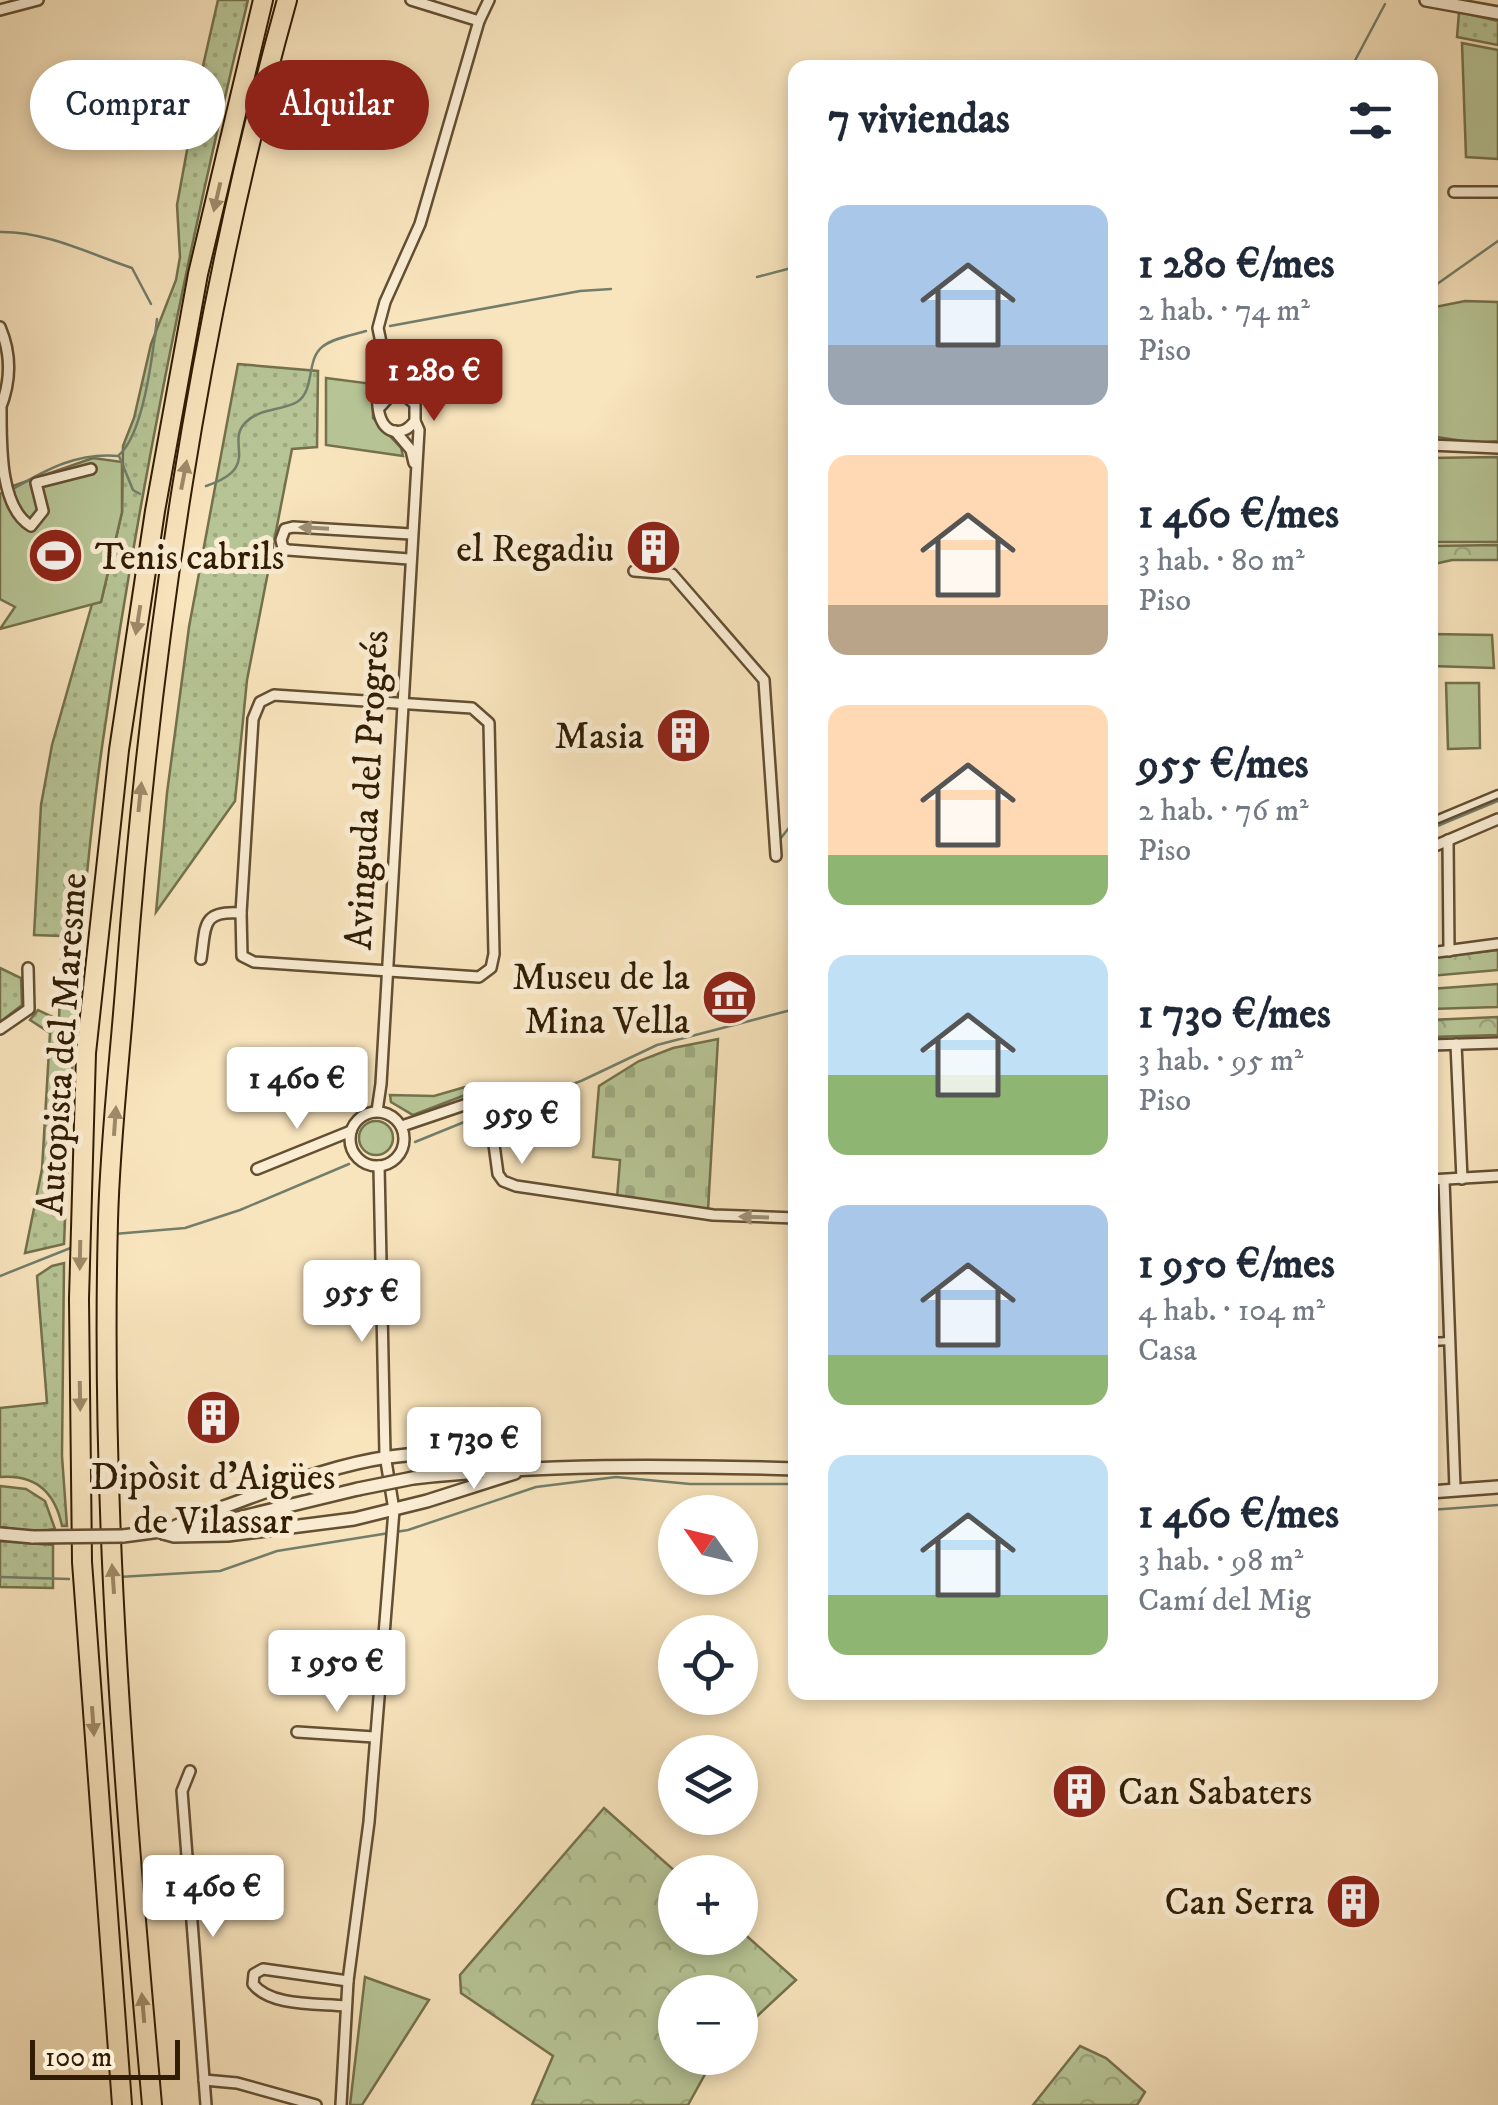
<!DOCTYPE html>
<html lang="es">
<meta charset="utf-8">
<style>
body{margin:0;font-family:"IM FELL DW Pica",serif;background:#f2f2f3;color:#1f2937;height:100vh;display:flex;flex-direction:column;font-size:38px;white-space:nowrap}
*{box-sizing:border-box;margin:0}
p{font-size:32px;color:#747a83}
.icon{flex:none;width:55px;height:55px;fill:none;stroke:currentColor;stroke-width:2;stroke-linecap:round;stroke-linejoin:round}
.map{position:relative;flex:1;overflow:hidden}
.drawer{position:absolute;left:788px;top:60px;width:650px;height:1640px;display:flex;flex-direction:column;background:#fff;border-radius:20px;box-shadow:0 5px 15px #0003}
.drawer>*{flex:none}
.top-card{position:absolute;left:30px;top:60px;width:608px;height:90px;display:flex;gap:20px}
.needle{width:65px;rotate:304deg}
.controls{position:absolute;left:658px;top:1495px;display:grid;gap:20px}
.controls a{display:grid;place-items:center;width:100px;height:100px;border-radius:50%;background:#fff;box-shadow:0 5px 15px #0003;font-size:50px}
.scale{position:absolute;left:30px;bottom:25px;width:150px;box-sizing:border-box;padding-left:10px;border:5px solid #311d03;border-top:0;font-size:28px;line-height:35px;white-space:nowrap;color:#311d03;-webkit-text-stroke:8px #faedd4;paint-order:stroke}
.price{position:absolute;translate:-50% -85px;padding:0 22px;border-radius:10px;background:#fff;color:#222;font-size:32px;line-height:65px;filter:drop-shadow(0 2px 5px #0008)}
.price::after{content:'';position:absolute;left:50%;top:60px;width:30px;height:22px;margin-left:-15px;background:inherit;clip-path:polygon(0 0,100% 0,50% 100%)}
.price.active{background:#8f2418;color:#fff}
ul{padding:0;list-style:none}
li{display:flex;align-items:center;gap:30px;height:250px;padding:0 40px}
li span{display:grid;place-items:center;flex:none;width:280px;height:200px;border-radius:20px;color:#555}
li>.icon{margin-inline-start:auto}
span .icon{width:120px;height:120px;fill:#fffc;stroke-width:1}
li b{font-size:42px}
h2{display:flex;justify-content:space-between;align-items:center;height:120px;padding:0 40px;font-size:42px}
.tag{padding:0 35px;border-radius:45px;background:#fff;box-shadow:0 5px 15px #0003;font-size:35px;line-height:90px}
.tag.active{background:#8f2418;color:#fff}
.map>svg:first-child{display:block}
.grass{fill:url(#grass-dots);stroke:#74714c;stroke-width:2.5}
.forest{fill:url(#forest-crowns);stroke:#74714c;stroke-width:2.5}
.cemetery{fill:url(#cemetery-stones);stroke:#74714c;stroke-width:2.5}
.garden{fill:#b7c596;stroke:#74714c;stroke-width:2.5}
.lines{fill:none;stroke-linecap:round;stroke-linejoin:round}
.stream{stroke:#727e6b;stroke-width:2.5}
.pedestrian-casing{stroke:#634f32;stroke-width:11}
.minor-casing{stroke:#634f32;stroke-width:14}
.tertiary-casing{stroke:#634f32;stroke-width:16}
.motorway-casing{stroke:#311d03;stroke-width:22}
.pedestrian{stroke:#faedd4;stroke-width:6}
.minor{stroke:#faedd4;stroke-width:9}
.tertiary{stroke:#faedd4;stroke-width:11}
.motorway{stroke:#f8e4bd;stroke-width:18}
.tertiary-bridge-casing{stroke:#634f32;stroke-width:16;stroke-linecap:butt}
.tertiary-bridge{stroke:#faedd4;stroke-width:11}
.oneway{fill:#9e8a69}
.oneway2{fill:#a08f76}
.labels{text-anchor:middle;stroke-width:10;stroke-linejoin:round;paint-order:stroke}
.poi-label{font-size:38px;fill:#311d03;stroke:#faedd4;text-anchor:end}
.street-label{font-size:38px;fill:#311d03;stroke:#faedd4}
</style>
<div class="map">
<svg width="1498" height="2105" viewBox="0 0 1498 2105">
<defs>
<pattern id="grass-dots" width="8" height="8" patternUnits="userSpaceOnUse" patternTransform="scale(2.5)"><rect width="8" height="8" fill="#b7c596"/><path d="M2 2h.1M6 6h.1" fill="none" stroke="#9ea980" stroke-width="1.8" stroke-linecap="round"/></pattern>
<pattern id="forest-crowns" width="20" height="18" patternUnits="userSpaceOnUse" patternTransform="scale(2.5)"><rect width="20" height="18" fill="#b7c596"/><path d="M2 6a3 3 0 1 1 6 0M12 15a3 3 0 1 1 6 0" fill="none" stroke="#9ea980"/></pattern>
<pattern id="cemetery-stones" width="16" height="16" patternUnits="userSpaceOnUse" patternTransform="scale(2.5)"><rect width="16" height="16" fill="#b7c596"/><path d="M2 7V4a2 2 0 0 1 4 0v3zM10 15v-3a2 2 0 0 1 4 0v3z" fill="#9ea980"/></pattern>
</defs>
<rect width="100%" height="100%" fill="#f8e4bd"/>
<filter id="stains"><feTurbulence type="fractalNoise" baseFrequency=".002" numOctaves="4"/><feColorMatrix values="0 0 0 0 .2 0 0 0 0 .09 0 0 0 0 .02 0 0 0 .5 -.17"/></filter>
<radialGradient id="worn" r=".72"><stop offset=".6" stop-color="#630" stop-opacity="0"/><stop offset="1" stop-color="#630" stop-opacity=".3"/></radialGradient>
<!-- grass -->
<g class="grass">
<path d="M218,0H248C189,244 139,491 103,740C79,907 71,1076 64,1244L25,1253L42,1169L50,1033L30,1020L38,1010L59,1020L62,936L34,935L41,805L52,745L92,604L101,602L122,512L123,446L134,418L151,344L176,280L180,257L177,205L200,79Z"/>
<polygon points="1459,12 1498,21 1498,45 1457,37"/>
<polygon points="238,364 318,371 317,447 292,449 247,680 235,801 156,912 167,793 189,627"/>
<polygon points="0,968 21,978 22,1005 0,1022"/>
<path d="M64,1263L62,1456L67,1526H62C55,1492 35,1474 0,1477V1408L47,1403L37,1276L52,1266Z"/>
<polygon points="0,1486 26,1489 45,1501 55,1529 35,1532 0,1527"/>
<polygon points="0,1541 53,1545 53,1588 0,1587"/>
</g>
<!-- forest -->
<g class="forest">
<polygon points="1498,545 1498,560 1452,560 1430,565 1430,546"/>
<polygon points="1498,950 1498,970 1430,976 1430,958"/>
<polygon points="1498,1017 1498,1035 1430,1037 1430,1020"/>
<polygon points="604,1808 676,1872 675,1938 740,1938 740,1930 796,1980 740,2032 740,1992 675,1992 675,2058 714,2058 688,2105 532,2105 553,2056 461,1993 460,1975"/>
<polygon points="1080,2046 1106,2058 1145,2092 1137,2105 1033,2105"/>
</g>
<!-- cemetery -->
<polygon class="cemetery" points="718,1039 708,1210 617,1198 620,1160 593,1157 599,1086 639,1061 673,1048"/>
<!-- garden -->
<g class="garden">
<polygon points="1462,43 1498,50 1498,159 1466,157"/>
<polygon points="1465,301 1498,302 1498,441 1477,443 1430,436 1430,308"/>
<polygon points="326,378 373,384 373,418 401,448 403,456 326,445"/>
<polygon points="1498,457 1498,542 1430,542 1430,458"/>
<polygon points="93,458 122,462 122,512 101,602 0,629 15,607 0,599 0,494 13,486"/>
<polygon points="1430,634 1492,635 1494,668 1432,666"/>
<polygon points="1446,683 1479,683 1480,748 1448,749"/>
<polygon points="1498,984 1498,1007 1430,1009 1430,989"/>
<polygon points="465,1087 468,1094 413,1115 391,1102 390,1095 434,1096"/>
<circle cx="376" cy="1138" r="17"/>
<polygon points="365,1977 429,2000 362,2105 350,2105"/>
</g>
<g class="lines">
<!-- stream -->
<g class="stream">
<polyline points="1351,68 1385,4"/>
<path d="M0,232C45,231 90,254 132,268L151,304"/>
<polyline points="757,277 795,267"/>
<polyline points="1430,289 1498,241"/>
<polyline points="390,326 580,291 611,289"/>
<path d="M119,455C144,434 153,351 157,319"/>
<path d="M206,486C263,467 224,443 246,422C260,408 281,411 297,402C315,391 306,360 322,347C333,338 353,335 366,331"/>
<path d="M13,489C47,469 78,452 119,456L133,490L140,494"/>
<polyline points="1430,829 1498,801"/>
<polyline points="777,843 795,820"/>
<polyline points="496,1111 581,1081 657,1045 795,1009"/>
<polyline points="415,1142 479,1116"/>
<polyline points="114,1234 185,1228 240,1210 349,1164"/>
<polyline points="0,1276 73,1247"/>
<polyline points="1430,1510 1498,1505"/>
<polyline points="0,1577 69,1579"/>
<polyline points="119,1577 220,1571 277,1551 408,1530 536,1487 616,1477 690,1484 795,1484"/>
</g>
<defs>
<g id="pedestrian">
<polyline points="1438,819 1498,794"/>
<polyline points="1430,1342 1450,1341"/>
</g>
<g id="minor">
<polyline points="411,0 479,21"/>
<polyline points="0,10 38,0"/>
<polyline points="1454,192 1498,192"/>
<path d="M0,327C12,355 11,382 0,409"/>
<polyline points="403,394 388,377 378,328 385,302 420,224 479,21 489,0"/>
<path d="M380,407L391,395L403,394L415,404V421C409,428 404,433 393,431C370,424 379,378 380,359"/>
<path d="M1,409C1,446 0,508 31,526L43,511L36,483L91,469"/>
<polyline points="395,431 411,450 414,463"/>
<polyline points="1430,445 1498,448"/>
<polyline points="409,559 288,550 283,548 281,540 285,529 293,527 411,534"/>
<polyline points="634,571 672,574 764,680 776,856"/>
<polygon points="274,695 472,708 489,723 494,954 491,968 479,977 254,962 242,956 241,913 253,719 260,702"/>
<polyline points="1448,840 1449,951"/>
<polyline points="1430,848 1498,819"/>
<polyline points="1430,953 1498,944"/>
<path d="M201,959C206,926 201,910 241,913"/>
<polyline points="0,1029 29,1009 28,968"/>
<polyline points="1456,1044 1462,1179"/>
<polyline points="1430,1045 1498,1043"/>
<polyline points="377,1111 381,1084 419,430 415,421"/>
<circle cx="377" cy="1139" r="27"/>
<polyline points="402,1126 479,1100 489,1108 498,1174 503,1181 516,1186 713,1215 795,1218"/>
<polyline points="257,1169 351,1131"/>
<polyline points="1430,1180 1498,1176"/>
<polyline points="1444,1180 1455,1489"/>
<polyline points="297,1732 374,1737"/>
<polyline points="190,1771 182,1791 206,2105"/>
<path d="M346,2006C318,2003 271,2007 253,1984L254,1974L263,1969L348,1981"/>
<polyline points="204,2080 237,2083 316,2105"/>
<polyline points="341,2105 348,1981 369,1822 394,1510 385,1455 379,1166"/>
</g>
<g id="tertiary">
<polyline points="1426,0 1498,13"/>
<path d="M413,1478C540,1464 667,1465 795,1469"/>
<polyline points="1430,1492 1498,1487"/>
<path d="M163,1533C189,1518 220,1509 248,1498C354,1459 420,1438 533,1468"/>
<polyline points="163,1533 174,1536 228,1535 354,1519 427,1501 515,1473"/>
<polyline points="0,1534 33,1537"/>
<polyline points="123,1536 213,1524 358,1489"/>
</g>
<g id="motorway">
<polyline points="122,2105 82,1562 79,1299 86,1053 119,750 155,511 198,274 263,0"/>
<path d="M152,2105C126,1811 100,1516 108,1221C110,1140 120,1058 126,977C151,648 198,319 287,0"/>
</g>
</defs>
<!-- pedestrian casing -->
<use href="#pedestrian" class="pedestrian-casing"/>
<!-- minor casing -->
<use href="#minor" class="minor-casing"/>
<!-- tertiary casing -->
<use href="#tertiary" class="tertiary-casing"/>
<!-- motorway casing -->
<use href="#motorway" class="motorway-casing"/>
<!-- pedestrian -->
<use href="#pedestrian" class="pedestrian"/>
<!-- minor -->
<use href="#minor" class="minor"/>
<!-- tertiary -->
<use href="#tertiary" class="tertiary"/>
<!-- motorway -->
<use href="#motorway" class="motorway"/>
<defs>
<g id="tertiary-bridge">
<polyline points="358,1489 413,1478"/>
<polyline points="33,1537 123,1536"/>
</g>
</defs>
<!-- tertiary-bridge casing -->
<use href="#tertiary-bridge" class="tertiary-bridge-casing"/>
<!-- tertiary-bridge -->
<use href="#tertiary-bridge" class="tertiary-bridge"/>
</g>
<!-- one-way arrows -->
<defs><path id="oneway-solid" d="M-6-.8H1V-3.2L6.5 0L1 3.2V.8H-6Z" transform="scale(2.5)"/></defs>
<g class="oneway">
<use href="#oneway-solid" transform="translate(217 197) rotate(103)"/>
<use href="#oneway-solid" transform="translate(184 475) rotate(-79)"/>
<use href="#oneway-solid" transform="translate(138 620) rotate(99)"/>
<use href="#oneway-solid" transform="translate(140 797) rotate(-84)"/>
<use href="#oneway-solid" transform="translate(115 1121) rotate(-86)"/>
<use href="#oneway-solid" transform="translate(80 1255) rotate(91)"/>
<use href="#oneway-solid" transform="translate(80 1396) rotate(89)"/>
<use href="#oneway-solid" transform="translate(113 1579) rotate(-94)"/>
<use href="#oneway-solid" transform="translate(93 1721) rotate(86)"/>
<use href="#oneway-solid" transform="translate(143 2008) rotate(-95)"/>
</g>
<g class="oneway2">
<use href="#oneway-solid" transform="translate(314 528) rotate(-177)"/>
<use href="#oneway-solid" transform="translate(754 1217) rotate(-178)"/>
</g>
<!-- icons -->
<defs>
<symbol id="building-disc" viewBox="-11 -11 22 22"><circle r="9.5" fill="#8f2418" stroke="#faedd4"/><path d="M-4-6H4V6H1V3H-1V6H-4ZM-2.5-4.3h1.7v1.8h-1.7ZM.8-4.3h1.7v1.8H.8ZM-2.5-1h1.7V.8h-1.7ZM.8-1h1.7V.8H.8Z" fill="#fff"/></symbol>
<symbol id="stadium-disc" viewBox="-11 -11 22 22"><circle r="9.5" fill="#8f2418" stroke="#faedd4"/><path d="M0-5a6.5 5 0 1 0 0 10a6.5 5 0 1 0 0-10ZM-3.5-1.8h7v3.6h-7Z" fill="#fff"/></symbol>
<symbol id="museum-disc" viewBox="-11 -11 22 22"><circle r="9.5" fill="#8f2418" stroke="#faedd4"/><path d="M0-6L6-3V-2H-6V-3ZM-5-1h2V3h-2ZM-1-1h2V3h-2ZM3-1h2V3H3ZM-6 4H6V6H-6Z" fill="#fff"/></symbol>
</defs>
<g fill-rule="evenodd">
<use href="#building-disc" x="622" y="516" width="63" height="63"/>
<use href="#stadium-disc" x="24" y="524" width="63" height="63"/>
<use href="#building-disc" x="652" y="704" width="63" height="63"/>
<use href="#museum-disc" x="698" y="966" width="63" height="63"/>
<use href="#building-disc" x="182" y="1386" width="63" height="63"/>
<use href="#building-disc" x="1048" y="1760" width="63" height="63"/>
<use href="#building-disc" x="1322" y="1870" width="63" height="63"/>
</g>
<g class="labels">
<!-- poi labels -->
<g class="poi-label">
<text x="614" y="561">el Regadiu</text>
<text x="95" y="569" text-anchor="start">Tenis cabrils</text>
<text x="644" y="748">Masia</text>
<text x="690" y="989">Museu de la<tspan x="690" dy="44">Mina Vella</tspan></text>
<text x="213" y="1489" text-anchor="middle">Dipòsit d'Aigües<tspan x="213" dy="44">de Vilassar</tspan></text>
<text x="1118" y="1804" text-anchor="start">Can Sabaters</text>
<text x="1314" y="1914">Can Serra</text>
</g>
<!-- street labels -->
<g class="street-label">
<text transform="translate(366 790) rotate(-87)" y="13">Avinguda del Progrés</text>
<text transform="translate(61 1044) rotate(-86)" y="13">Autopista del Maresme</text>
</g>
</g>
<rect width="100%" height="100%" filter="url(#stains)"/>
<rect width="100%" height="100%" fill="url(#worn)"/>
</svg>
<div class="controls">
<a><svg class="needle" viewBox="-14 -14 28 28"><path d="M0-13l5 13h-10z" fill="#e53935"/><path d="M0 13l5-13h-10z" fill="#747a83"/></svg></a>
<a><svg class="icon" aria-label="locate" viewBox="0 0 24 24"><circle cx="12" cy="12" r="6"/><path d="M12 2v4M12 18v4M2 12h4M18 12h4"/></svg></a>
<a><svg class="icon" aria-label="layers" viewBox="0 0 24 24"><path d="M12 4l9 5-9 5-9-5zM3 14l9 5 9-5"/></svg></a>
<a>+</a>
<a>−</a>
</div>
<div class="scale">100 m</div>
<b class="price active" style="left:434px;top:424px">1 280 €</b>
<b class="price" style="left:297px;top:1132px">1 460 €</b>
<b class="price" style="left:522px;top:1167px">959 €</b>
<b class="price" style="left:362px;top:1345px">955 €</b>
<b class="price" style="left:474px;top:1492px">1 730 €</b>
<b class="price" style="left:337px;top:1715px">1 950 €</b>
<b class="price" style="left:213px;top:1940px">1 460 €</b>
<div class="top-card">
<a class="tag">Comprar</a>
<a class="tag active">Alquilar</a>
</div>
<section class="drawer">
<h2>7 viviendas<svg class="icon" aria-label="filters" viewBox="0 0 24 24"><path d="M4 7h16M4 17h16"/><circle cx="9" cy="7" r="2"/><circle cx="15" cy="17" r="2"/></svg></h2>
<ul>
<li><span style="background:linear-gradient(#a9c7e8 70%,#9aa5b1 0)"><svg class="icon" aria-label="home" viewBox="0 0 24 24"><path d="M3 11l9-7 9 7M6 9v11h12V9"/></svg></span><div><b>1 280 €/mes</b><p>2 hab. · 74 m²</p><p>Piso</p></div></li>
<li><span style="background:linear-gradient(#ffd9b3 75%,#b9a48a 0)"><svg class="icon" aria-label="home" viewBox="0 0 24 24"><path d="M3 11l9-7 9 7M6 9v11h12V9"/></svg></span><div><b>1 460 €/mes</b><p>3 hab. · 80 m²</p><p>Piso</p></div></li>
<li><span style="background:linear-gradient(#ffd9b3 75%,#8fb573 0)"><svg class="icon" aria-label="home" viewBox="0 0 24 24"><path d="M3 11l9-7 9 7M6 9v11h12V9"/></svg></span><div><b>955 €/mes</b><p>2 hab. · 76 m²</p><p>Piso</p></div></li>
<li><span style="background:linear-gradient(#bfe0f5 60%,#8fb573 0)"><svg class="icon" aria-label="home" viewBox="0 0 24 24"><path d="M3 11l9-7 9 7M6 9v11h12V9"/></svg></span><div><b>1 730 €/mes</b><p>3 hab. · 95 m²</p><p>Piso</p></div></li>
<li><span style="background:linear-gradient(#a9c7e8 75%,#8fb573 0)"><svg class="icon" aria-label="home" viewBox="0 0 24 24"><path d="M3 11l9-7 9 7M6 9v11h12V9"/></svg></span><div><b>1 950 €/mes</b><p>4 hab. · 104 m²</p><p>Casa</p></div></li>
<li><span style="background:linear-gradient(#bfe0f5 70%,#8fb573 0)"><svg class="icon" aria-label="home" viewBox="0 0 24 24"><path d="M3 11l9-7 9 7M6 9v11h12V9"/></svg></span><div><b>1 460 €/mes</b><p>3 hab. · 98 m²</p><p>Camí del Mig</p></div></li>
</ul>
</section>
</div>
